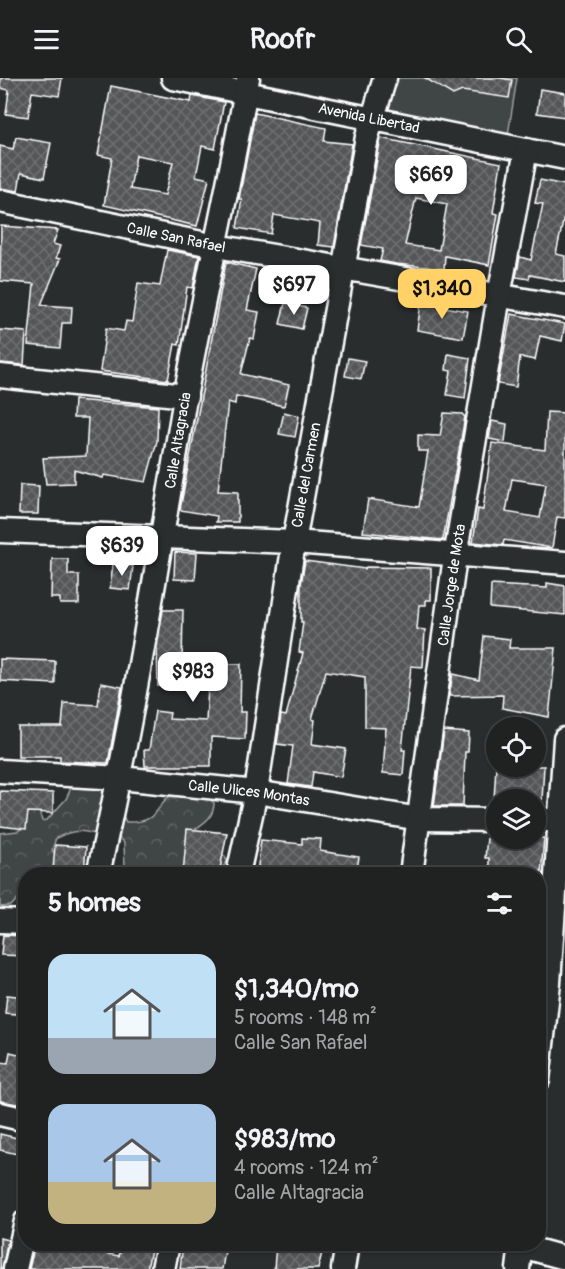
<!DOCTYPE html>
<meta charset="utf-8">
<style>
body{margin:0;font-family:Pangolin,sans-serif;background:#282a2a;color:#f1f3f6;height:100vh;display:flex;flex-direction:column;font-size:22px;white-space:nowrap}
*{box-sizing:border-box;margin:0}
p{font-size:20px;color:#a2a4a5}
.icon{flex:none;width:33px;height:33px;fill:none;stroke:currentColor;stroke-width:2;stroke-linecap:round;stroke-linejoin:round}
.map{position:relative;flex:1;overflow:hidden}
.drawer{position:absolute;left:18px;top:789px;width:528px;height:384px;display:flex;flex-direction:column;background:#202222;border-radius:24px;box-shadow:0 2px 4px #0004,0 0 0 2px #3d3f40}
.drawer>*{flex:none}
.buttons{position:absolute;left:486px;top:639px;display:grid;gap:12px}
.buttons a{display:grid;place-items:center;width:60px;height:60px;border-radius:50%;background:#202222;box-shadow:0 2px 4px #0004,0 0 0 2px #3d3f40;font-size:30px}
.price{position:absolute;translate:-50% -51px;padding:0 14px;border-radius:12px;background:#fff;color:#222;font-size:20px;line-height:39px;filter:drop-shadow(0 2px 3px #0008)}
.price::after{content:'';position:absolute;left:50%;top:36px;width:18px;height:14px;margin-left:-9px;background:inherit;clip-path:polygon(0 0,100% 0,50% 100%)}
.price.on{background:#ffd166;color:#111}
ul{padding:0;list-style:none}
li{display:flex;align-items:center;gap:18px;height:150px;padding:0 30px}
li span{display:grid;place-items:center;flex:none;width:168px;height:120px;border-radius:18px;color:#555}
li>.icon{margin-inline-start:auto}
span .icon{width:72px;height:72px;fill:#fffc;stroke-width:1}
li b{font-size:26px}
h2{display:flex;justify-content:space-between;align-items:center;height:72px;padding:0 30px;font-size:26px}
header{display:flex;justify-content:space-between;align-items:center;height:78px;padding:0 30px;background:#202222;font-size:27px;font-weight:700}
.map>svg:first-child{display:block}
.green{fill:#414445;stroke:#a0a2a2;stroke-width:1.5}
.forest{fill:url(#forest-crowns);stroke:#a0a2a2;stroke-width:1.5}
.building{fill:url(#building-cross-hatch);stroke:#fff;stroke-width:1.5;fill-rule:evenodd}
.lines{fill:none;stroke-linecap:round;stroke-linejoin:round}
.minor-casing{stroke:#fff;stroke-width:27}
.minor{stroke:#2a2d2e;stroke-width:22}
.labels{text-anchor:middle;stroke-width:5;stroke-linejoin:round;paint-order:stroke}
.street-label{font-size:15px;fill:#fff;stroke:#2a2d2e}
</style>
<header><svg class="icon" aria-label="menu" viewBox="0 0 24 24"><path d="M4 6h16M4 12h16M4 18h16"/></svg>Roofr<svg class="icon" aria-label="search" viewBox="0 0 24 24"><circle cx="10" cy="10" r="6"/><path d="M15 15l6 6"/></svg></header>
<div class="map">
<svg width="565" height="1191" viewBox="0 0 565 1191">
<defs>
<pattern id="forest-crowns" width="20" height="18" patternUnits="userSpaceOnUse" patternTransform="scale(1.5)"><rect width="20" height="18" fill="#414445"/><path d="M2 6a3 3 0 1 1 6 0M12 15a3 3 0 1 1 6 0" fill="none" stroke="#5e6061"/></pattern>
<pattern id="building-cross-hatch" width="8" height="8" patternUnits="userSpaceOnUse" patternTransform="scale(1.5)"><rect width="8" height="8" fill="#555758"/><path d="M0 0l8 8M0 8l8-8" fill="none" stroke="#6e7071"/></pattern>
</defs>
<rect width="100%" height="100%" fill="#2a2d2e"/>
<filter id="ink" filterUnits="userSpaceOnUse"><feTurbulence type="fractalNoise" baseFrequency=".0167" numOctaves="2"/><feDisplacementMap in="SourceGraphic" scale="12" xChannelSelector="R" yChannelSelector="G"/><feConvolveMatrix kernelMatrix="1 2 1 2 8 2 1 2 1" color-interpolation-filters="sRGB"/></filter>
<g filter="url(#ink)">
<!-- green -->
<polygon class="green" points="394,0 517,0 508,57 387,37"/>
<!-- forest -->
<path class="forest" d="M74,703L109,708L126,744C165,746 154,720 178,715C186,713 195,715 203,715L214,725C214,741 202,746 191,754L199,769L225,778L227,784L223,789C209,789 193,788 180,790C156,794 149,803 125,790L124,765L120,761C90,759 86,745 56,760L52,772L61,782L83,796H26L25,813L11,828L0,829V755L18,753L23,749L27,731L37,726L42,743L47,742L66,721Z"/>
<!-- building -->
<g class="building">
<polygon points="1,0 62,0 59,18 32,14 28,39 6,36 9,12 0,10"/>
<polygon points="425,0 500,0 512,2 509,20 462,13 453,17"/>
<path d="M111,8L191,24L192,18L224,24L215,71L202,68L196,98L209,101L197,148L104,127L112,80L98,77ZM136,77L173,84L165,117L130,111Z"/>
<polygon points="540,11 565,15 565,39 537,35"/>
<polygon points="255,35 326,50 324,63 352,66 334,169 318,167 320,145 274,137 271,156 237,150 242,121 239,121"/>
<polygon points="16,59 51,65 44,100 21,95 18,113 0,110 0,68 13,71"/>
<path d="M381,60L501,85L493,135L498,136L489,187L445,178L444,191L396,186L380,183L383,171L361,167ZM416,120L447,126L439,172L405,167Z"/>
<polygon points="540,102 565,107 565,135 556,176 565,178 565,204 530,197 529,201 516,199 520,179 531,182 543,126 535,125"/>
<polygon points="1,148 58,152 53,166 60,168 56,180 60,181 41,227 72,229 71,245 62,245 60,270 28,267 34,206 0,203"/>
<polygon points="167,172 199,178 193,210 187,209 179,267 175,266 168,302 100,293 106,250 124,253 126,243 132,244 138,205 160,208"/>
<polygon points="226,184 256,191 247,232 259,234 254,261 250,260 241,296 289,307 284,328 236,318 235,326 228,324 218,413 238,414 238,444 216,444 217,438 180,432"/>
<polygon points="299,198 322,203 318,221 295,216"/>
<polygon points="285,225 307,230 302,251 280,246"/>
<polygon points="421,225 468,233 463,260 417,252"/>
<polygon points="511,236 565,246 562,263 540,258 535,282 520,279 516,309 498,306"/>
<polygon points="0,252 26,254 24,287 0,285"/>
<polygon points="448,276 470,280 465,320 447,317 451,293 446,292"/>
<polygon points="348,280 365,283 361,301 345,298"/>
<polygon points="74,322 158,329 157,363 146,404 104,397 103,400 74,392 74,405 46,406 43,380 86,378 88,340 73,340"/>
<polygon points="284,334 299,338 295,359 279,356"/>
<path d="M547,334L565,335V440L557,439L552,470L504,462L503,467L473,464L478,431L483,432L492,365L545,372ZM512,401L546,406L540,440L506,434Z"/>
<polygon points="444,335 462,336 465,339 443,462 363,454 368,421 419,429 428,373 418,373 418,357 440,358"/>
<polygon points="492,343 507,346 505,364 489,361"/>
<polygon points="20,407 39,408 38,436 19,436"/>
<polygon points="175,474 197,475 195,502 174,501"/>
<polygon points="52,481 68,481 68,497 79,497 79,526 60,526 60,520 51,520"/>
<polygon points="305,483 365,491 366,489 431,490 431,522 426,522 426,527 419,527 417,551 425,552 423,589 411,588 402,672 405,672 403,697 383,695 386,650 365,649 365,599 326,593 312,641 315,642 312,666 346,671 341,699 313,694 311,709 288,706 293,668 277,666 281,637 286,638 303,575 299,574 303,544 301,544 301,507"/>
<polygon points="113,486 133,488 130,512 110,510"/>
<polygon points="547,505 565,508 565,537 490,530 491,507 547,510"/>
<polygon points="163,532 183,532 182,586 241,586 240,634 246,634 245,661 211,659 211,688 145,688 144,672 149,672 155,633 170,635 169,641 206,643 208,609 158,608 157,569"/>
<polygon points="484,558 510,561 509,570 556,570 549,639 502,630 503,617 449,618 453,596 479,602"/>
<polygon points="0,581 55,583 55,606 0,603"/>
<polygon points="101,605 122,609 108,685 60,683 60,678 18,678 18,649 62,649 64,625 98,627"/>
<polygon points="444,653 469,655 468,674 465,674 463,728 434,728"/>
<polygon points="496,688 544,688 542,722 494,722"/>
<polygon points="0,713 53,715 53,735 28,734 26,751 0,748"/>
<polygon points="187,751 227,755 219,796 183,796"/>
<polygon points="302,760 321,761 320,773 359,779 356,796 311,793 310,796 257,796 261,762 302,766"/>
<polygon points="487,760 544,760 541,796 506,796 505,791 489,790 489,780 485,780"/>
<polygon points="55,767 86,769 84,795 53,792"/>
<polygon points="3,857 25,858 26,878 1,877"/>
<polygon points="7,917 26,919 26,937 5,935"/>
<polygon points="10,974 26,978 23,1027 0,1023 0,984 8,985"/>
<polygon points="0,1056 26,1062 26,1078 0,1072"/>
<polygon points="0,1160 8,1162 2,1191 0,1191"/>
<polygon points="35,1166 74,1166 73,1170 119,1178 122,1166 152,1166 147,1191 29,1191"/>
<polygon points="183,1166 226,1167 222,1191 180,1191"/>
<polygon points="276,1166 324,1166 318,1191 274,1191"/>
</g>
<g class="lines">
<defs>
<g id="minor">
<path id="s1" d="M173,0L565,80"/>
<path id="s2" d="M0,123L216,168L565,229"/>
<polyline points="0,298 186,318"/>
<polyline points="0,453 294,464 565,485"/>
<path id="s3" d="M0,693L120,700L256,714L420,741L496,742"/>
<polyline points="536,742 560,742"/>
<path id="s4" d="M98,796C134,639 158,479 185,320C204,213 230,107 248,0"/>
<path id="s5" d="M238,796L256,714L294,464L367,59L385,0"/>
<path id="s6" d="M411,796L455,479L499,218L526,72"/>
<polyline points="0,843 26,844"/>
<polyline points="538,1002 549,905 565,661"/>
<polyline points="0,1036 26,1042"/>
<polyline points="514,1166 565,1180"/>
<polyline points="15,1191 26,1143"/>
<polyline points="163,1191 168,1166"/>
<polyline points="343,1191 347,1166"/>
<polyline points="518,1191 521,1166"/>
</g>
</defs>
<!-- minor casing -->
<use href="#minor" class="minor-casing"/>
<!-- minor -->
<use href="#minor" class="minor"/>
</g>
</g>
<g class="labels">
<!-- street labels -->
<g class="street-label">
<text dy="5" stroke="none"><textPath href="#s1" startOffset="200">Avenida Libertad</textPath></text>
<text dy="5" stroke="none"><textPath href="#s2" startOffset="180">Calle San Rafael</textPath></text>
<text dy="5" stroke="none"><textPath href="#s4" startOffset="441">Calle Altagracia</textPath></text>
<text dy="5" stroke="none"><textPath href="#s5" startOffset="405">Calle del Carmen</textPath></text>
<text dy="5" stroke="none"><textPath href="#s6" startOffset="292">Calle Jorge de Mota</textPath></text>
<text dy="5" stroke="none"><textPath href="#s3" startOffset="250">Calle Ulices Montas</textPath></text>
</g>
</g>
</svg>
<div class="buttons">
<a><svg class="icon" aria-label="locate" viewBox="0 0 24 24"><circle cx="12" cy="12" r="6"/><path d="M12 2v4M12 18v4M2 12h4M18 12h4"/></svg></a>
<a><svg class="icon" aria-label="layers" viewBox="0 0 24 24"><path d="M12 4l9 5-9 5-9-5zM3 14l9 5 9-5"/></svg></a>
</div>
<b class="price" style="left:431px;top:128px">$669</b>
<b class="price" style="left:294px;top:238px">$697</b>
<b class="price on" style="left:442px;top:242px">$1,340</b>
<b class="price" style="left:122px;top:499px">$639</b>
<b class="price" style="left:193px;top:625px">$983</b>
<section class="drawer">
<h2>5 homes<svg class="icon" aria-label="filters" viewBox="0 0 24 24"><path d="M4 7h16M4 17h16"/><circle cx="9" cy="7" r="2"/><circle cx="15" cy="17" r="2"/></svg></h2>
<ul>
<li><span style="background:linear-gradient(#bfe0f5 70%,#9aa5b1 0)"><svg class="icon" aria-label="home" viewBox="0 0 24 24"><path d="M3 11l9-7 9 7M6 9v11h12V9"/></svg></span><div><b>$1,340/mo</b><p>5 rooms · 148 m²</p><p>Calle San Rafael</p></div></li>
<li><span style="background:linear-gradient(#a9c7e8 65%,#c2b280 0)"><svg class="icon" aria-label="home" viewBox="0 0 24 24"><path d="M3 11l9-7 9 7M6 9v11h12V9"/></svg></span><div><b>$983/mo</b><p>4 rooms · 124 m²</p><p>Calle Altagracia</p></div></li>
</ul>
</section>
</div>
